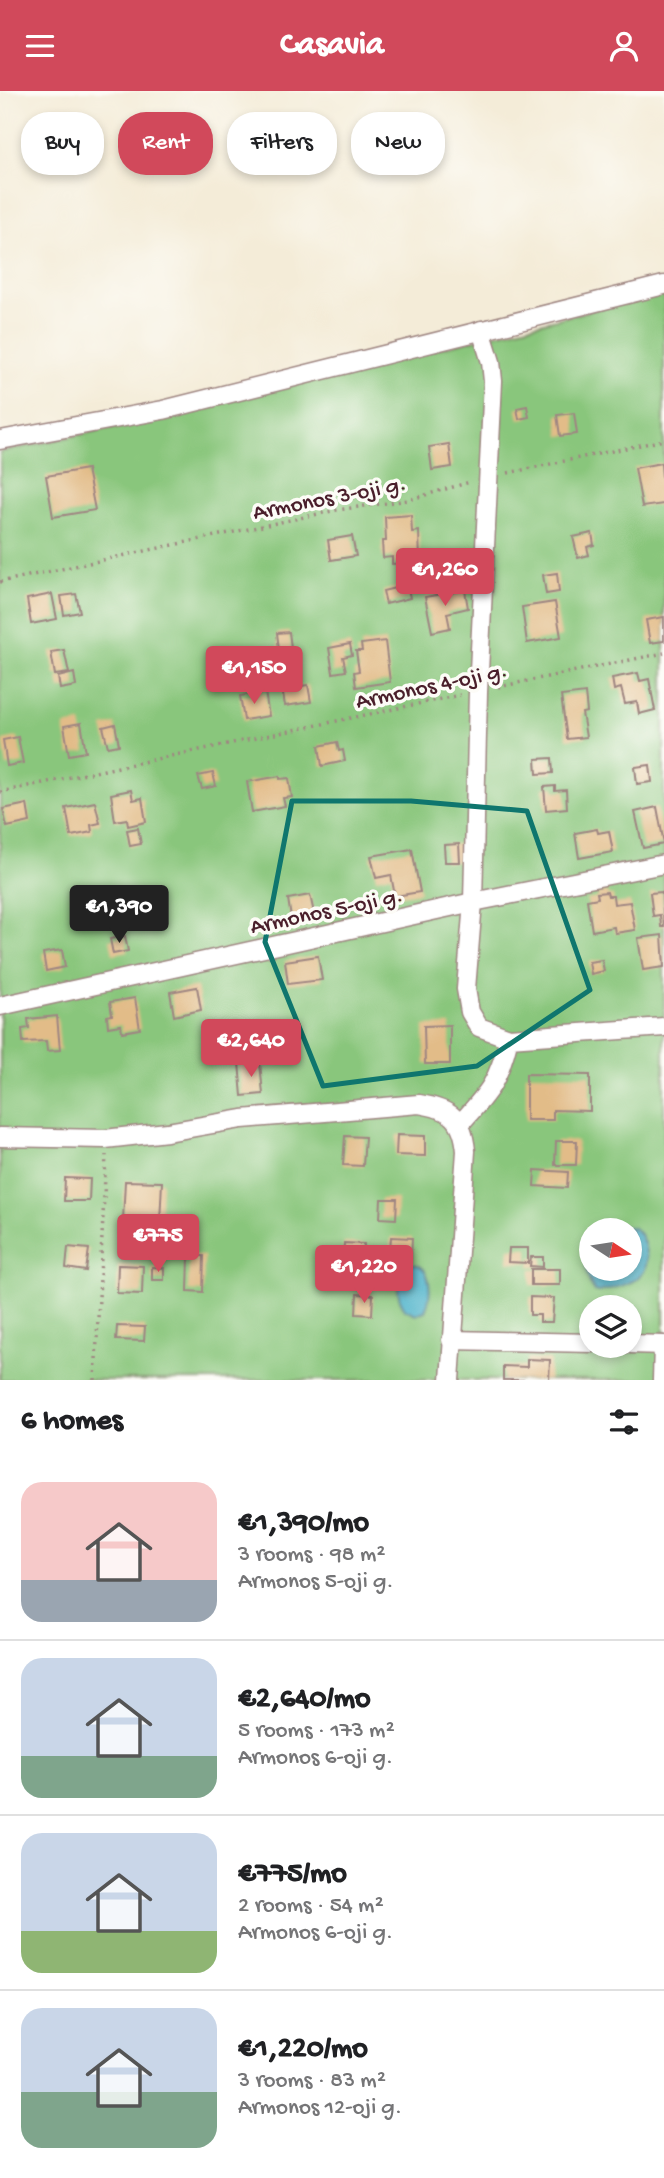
<!DOCTYPE html>
<meta charset="utf-8">
<style>
body{margin:0;font-family:"Gochi Hand",sans-serif;background:#f6f6f6;color:#202124;height:100vh;display:flex;flex-direction:column;font-size:26px;white-space:nowrap}
*{box-sizing:border-box;margin:0}
p{font-size:23px;color:#757577}
.icon{flex:none;width:38px;height:38px;fill:none;stroke:currentColor;stroke-width:2;stroke-linecap:round;stroke-linejoin:round}
.map{position:relative;height:1289px;overflow:hidden}
.side{display:flex;flex-direction:column;background:#fff;flex:1}
.side>*{flex:none}
.hud{position:absolute;left:21px;top:21px;width:623px;height:63px;display:flex;gap:14px}
.needle{width:46px;rotate:102deg}
.controls{position:absolute;left:579px;top:1127px;display:grid;gap:14px}
.controls a{display:grid;place-items:center;width:63px;height:63px;border-radius:50%;background:#fff;box-shadow:0 4px 10px #0003;font-size:35px}
.price{position:absolute;translate:-50% -60px;padding:0 16px;border-radius:7px;background:#d1495b;color:#fff;font-size:23px;line-height:46px;filter:drop-shadow(0 2px 4px #0008)}
.price::after{content:'';position:absolute;left:50%;top:42px;width:21px;height:16px;margin-left:-10px;background:inherit;clip-path:polygon(0 0,100% 0,50% 100%)}
.price.on{background:#222;color:#fff}
ul{padding:0;list-style:none}
li{display:flex;align-items:center;gap:21px;height:175px;padding:0 21px}
li+li{border-top:2px solid #e0e0e0}
li span{display:grid;place-items:center;flex:none;width:196px;height:140px;border-radius:21px;color:#555}
li>.icon{margin-inline-start:auto}
span .icon{width:84px;height:84px;fill:#fffc;stroke-width:1}
li b{font-size:30px}
h2{display:flex;justify-content:space-between;align-items:center;height:84px;padding:0 21px;font-size:30px}
.pill{padding:0 24px;border-radius:28px;background:#fff;box-shadow:0 4px 10px #0003;font-size:24px;line-height:63px}
.pill.on{background:#d1495b;color:#fff}
header{display:flex;justify-content:space-between;align-items:center;height:91px;padding:0 21px;background:#d1495b;color:#fff;font-size:32px;font-weight:700}
.map>svg:first-child{display:block}
.green{fill:#89c67c;stroke:#6a7254;stroke-width:2;fill-rule:evenodd}
.water{fill:#4bb2ca;stroke:#4a687a;stroke-width:2;fill-rule:evenodd}
.building{fill:#e2bc88}
.lines{fill:none;stroke-linecap:round;stroke-linejoin:round}
.street-casing{stroke:#9f8682;stroke-width:21}
.path{stroke:#9f8682;stroke-width:3.5;stroke-dasharray:2 5;stroke-linecap:butt}
.street{stroke:#fff;stroke-width:18}
.marked{fill:none;stroke:#0f766e;stroke-width:5;stroke-linejoin:round}
.labels{text-anchor:middle;stroke-width:7;stroke-linejoin:round;paint-order:stroke}
.street-label{font-size:23px;fill:#4a1f2b;stroke:#fdfcf7}
</style>
<header><svg class="icon" aria-label="menu" viewBox="0 0 24 24"><path d="M4 6h16M4 12h16M4 18h16"/></svg>Casavia<svg class="icon" aria-label="person" viewBox="0 0 24 24"><circle cx="12" cy="8" r="4"/><path d="M4 21q1-7 8-7t8 7"/></svg></header>
<div class="map">
<svg width="664" height="1289" viewBox="0 0 664 1289">
<rect width="100%" height="100%" fill="#fdfcf7"/>
<filter id="ink" filterUnits="userSpaceOnUse"><feTurbulence type="fractalNoise" baseFrequency=".0143" numOctaves="2"/><feDisplacementMap in="SourceGraphic" scale="14" xChannelSelector="R" yChannelSelector="G"/><feConvolveMatrix kernelMatrix="1 2 1 2 8 2 1 2 1" color-interpolation-filters="sRGB"/></filter>
<filter id="wash" filterUnits="userSpaceOnUse"><feTurbulence type="fractalNoise" baseFrequency=".00686" numOctaves="4" result="noise"/><feDisplacementMap in="SourceGraphic" scale="28" xChannelSelector="R" yChannelSelector="G"/><feGaussianBlur stdDeviation="1.57" result="paint"/><feColorMatrix in="noise" values="0 0 0 0 0 0 0 0 0 0 0 0 0 0 0 0 0 1.4 0 .05"/><feComposite in="paint" operator="in"/></filter>
<g filter="url(#wash)">
<rect width="100%" height="100%" fill="#f4ecd8"/>
<!-- green -->
<path class="green" d="M664,201V1289H0V361L183,321ZM592,1139H630V1178H592ZM592,1216H630V1255H592Z"/>
<!-- water -->
<g class="water">
<path d="M605,1136C613,1136 626,1134 633,1137C645,1143 651,1173 642,1183C632,1194 613,1196 600,1201L595,1200C584,1188 582,1152 592,1139ZM592,1139H630V1178H592Z"/>
<path d="M412,1173C433,1174 432,1205 425,1220L416,1223L405,1218C394,1202 396,1184 412,1173Z"/>
</g>
<g id="blocks">
<!-- building -->
<g class="building">
<polygon points="527,315 529,326 519,328 517,317"/>
<polygon points="574,322 577,343 560,345 557,324"/>
<polygon points="449,353 452,376 432,379 429,356"/>
<polygon points="661,372 664,413 642,416 635,377"/>
<polygon points="87,378 95,419 53,426 46,385"/>
<polygon points="411,424 412,441 419,440 420,471 392,473 392,466 383,467 382,450 386,450 385,426"/>
<polygon points="592,442 594,454 587,456 589,464 578,467 573,446"/>
<polygon points="352,445 356,465 331,469 328,449"/>
<polygon points="465,465 466,496 434,498 432,467"/>
<polygon points="557,482 559,501 546,503 543,484"/>
<polygon points="399,496 399,499 408,497 410,507 386,513 383,500"/>
<polygon points="465,499 468,517 447,522 450,537 432,541 425,506"/>
<polygon points="52,503 57,528 31,533 27,508"/>
<polygon points="76,503 80,521 64,524 61,505"/>
<polygon points="555,511 561,546 527,552 522,516"/>
<polygon points="664,526 664,550 650,552 646,529"/>
<polygon points="289,541 292,564 280,566 277,542"/>
<polygon points="385,550 390,591 356,596 354,581 359,580 356,560 362,560 361,553"/>
<polygon points="350,553 352,564 343,566 346,580 333,582 329,557"/>
<polygon points="64,559 69,582 55,584 51,561"/>
<polygon points="74,582 76,595 60,598 58,586"/>
<polygon points="638,582 640,590 649,588 655,619 639,623 637,611 625,613 621,597 614,599 612,587"/>
<polygon points="308,594 311,611 285,615 282,598"/>
<polygon points="265,601 269,625 244,629 240,605"/>
<polygon points="585,602 587,621 582,622 586,646 567,648 561,605"/>
<polygon points="81,632 86,661 69,664 64,635"/>
<polygon points="115,633 119,654 108,656 103,636"/>
<polygon points="18,646 23,672 7,675 3,649"/>
<polygon points="337,651 339,660 343,659 345,670 322,675 319,655"/>
<polygon points="552,667 553,682 537,683 536,668"/>
<polygon points="650,674 652,691 637,693 635,676"/>
<polygon points="213,682 216,695 202,698 198,685"/>
<polygon points="280,685 280,688 289,687 292,706 283,707 285,715 252,721 247,691"/>
<polygon points="555,695 555,700 566,699 567,717 546,719 544,696"/>
<polygon points="131,699 133,709 142,707 146,731 128,735 127,728 115,730 111,703"/>
<polygon points="95,711 100,732 91,734 92,741 71,745 66,717"/>
<polygon points="27,713 30,731 7,736 3,718"/>
<polygon points="657,716 664,753 643,757 635,721"/>
<polygon points="138,737 141,753 130,755 127,739"/>
<polygon points="597,738 598,742 609,740 613,761 579,767 575,742"/>
<polygon points="459,753 460,771 445,771 444,754"/>
<polygon points="412,758 420,801 395,805 391,784 376,787 371,765"/>
<polygon points="607,801 608,805 613,805 614,813 630,811 635,839 615,842 614,836 592,840 587,809 598,807 597,802"/>
<polygon points="662,801 664,836 661,836 660,824 653,825 650,802"/>
<polygon points="310,804 314,822 291,827 288,808"/>
<polygon points="662,844 664,876 643,879 638,847"/>
<polygon points="125,845 128,860 113,863 110,848"/>
<polygon points="62,859 65,876 46,880 43,862"/>
<polygon points="318,865 322,889 288,893 285,870"/>
<polygon points="602,869 604,880 591,883 589,871"/>
<polygon points="197,896 201,919 174,925 170,901"/>
<polygon points="135,907 140,938 122,941 121,934 108,936 107,925 112,924 110,911"/>
<polygon points="57,925 60,959 47,960 46,950 23,951 22,938 29,937 28,928"/>
<polygon points="450,934 450,973 425,973 424,935"/>
<polygon points="260,971 263,1003 242,1005 239,972"/>
<polygon points="526,983 590,984 590,1020 553,1019 553,1029 526,1029"/>
<polygon points="397,1044 425,1045 425,1065 396,1064"/>
<polygon points="345,1045 365,1046 363,1075 343,1074"/>
<polygon points="556,1050 577,1050 576,1074 555,1074"/>
<polygon points="535,1079 568,1081 567,1097 534,1095"/>
<polygon points="65,1087 90,1088 89,1110 64,1110"/>
<polygon points="125,1090 162,1091 160,1131 123,1129"/>
<polygon points="381,1108 397,1108 396,1128 380,1127"/>
<polygon points="391,1146 412,1147 411,1172 382,1171 383,1158 390,1158"/>
<polygon points="344,1152 364,1153 363,1179 342,1179"/>
<polygon points="68,1156 89,1158 86,1180 66,1177"/>
<polygon points="509,1157 528,1157 528,1172 508,1171"/>
<polygon points="189,1165 204,1165 203,1201 188,1200"/>
<polygon points="531,1166 543,1166 543,1176 530,1175"/>
<polygon points="118,1174 143,1175 142,1203 117,1202"/>
<polygon points="152,1176 164,1177 164,1189 152,1189"/>
<rect x="531" y="1178" width="29" height="16"/>
<polygon points="357,1203 373,1204 372,1224 356,1223"/>
<polygon points="530,1206 554,1207 552,1231 540,1231 540,1224 530,1224"/>
<polygon points="117,1235 145,1236 144,1250 116,1249"/>
<polygon points="527,1268 550,1269 549,1289 503,1289 503,1275 527,1276"/>
</g>
</g>
</g>
<g filter="url(#ink)">
<use href="#blocks" fill-opacity="0" stroke="#9f8682" stroke-width="2"/>
<g class="lines">
<defs>
<g id="street">
<polyline points="481,239 491,271 493,290 478,601 473,811 466,898 470,921 479,936 509,947"/>
<polyline points="0,349 163,319 664,194"/>
<polyline points="0,915 473,811 664,773"/>
<path d="M460,1033C490,1000 498,991 509,947L664,936"/>
<path d="M0,1046L105,1048L167,1041L242,1028L419,1013C451,1018 463,1027 466,1060L450,1289"/>
<polyline points="451,1249 592,1252"/>
<polyline points="630,1253 664,1254"/>
<polyline points="662,1289 663,1254"/>
</g>
</defs>
<!-- street casing -->
<use href="#street" class="street-casing"/>
<!-- path -->
<g class="path">
<polyline points="508,382 664,349"/>
<polyline points="0,491 337,419 408,409 470,391"/>
<polyline points="498,596 664,562"/>
<polyline points="0,701 460,604"/>
<polyline points="95,1289 106,1064"/>
</g>
<!-- street -->
<use href="#street" class="street"/>
</g>
</g>
<!-- marked area -->
<path class="marked" d="M292,710H411L527,720L590,899L477,975L323,995L265,851Z"/>
<g class="labels">
<!-- street labels -->
<g class="street-label">
<text transform="translate(329 405) rotate(-11)" y="8">Armonos 3-oji g.</text>
<text transform="translate(431 593) rotate(-12)" y="8">Armonos 4-oji g.</text>
<text transform="translate(326 818) rotate(-12)" y="8">Armonos 5-oji g.</text>
</g>
</g>
</svg>
<div class="controls">
<a><svg class="needle" viewBox="-14 -14 28 28"><path d="M0-13l5 13h-10z" fill="#e53935"/><path d="M0 13l5-13h-10z" fill="#757577"/></svg></a>
<a><svg class="icon" aria-label="layers" viewBox="0 0 24 24"><path d="M12 4l9 5-9 5-9-5zM3 14l9 5 9-5"/></svg></a>
</div>
<b class="price" style="left:445px;top:517px">€1,260</b>
<b class="price" style="left:254px;top:615px">€1,150</b>
<b class="price on" style="left:119px;top:854px">€1,390</b>
<b class="price" style="left:251px;top:988px">€2,640</b>
<b class="price" style="left:158px;top:1183px">€775</b>
<b class="price" style="left:364px;top:1214px">€1,220</b>
<div class="hud">
<a class="pill">Buy</a>
<a class="pill on">Rent</a>
<a class="pill">Filters</a>
<a class="pill">New</a>
</div>
</div>
<section class="side">
<h2>6 homes<svg class="icon" aria-label="filters" viewBox="0 0 24 24"><path d="M4 7h16M4 17h16"/><circle cx="9" cy="7" r="2"/><circle cx="15" cy="17" r="2"/></svg></h2>
<ul>
<li><span style="background:linear-gradient(#f6c9c9 70%,#9aa5b1 0)"><svg class="icon" aria-label="home" viewBox="0 0 24 24"><path d="M3 11l9-7 9 7M6 9v11h12V9"/></svg></span><div><b>€1,390/mo</b><p>3 rooms · 98 m²</p><p>Armonos 5-oji g.</p></div></li>
<li><span style="background:linear-gradient(#c9d6e8 70%,#7fa58c 0)"><svg class="icon" aria-label="home" viewBox="0 0 24 24"><path d="M3 11l9-7 9 7M6 9v11h12V9"/></svg></span><div><b>€2,640/mo</b><p>5 rooms · 173 m²</p><p>Armonos 6-oji g.</p></div></li>
<li><span style="background:linear-gradient(#c9d6e8 70%,#8fb573 0)"><svg class="icon" aria-label="home" viewBox="0 0 24 24"><path d="M3 11l9-7 9 7M6 9v11h12V9"/></svg></span><div><b>€775/mo</b><p>2 rooms · 54 m²</p><p>Armonos 6-oji g.</p></div></li>
<li><span style="background:linear-gradient(#c9d6e8 60%,#7fa58c 0)"><svg class="icon" aria-label="home" viewBox="0 0 24 24"><path d="M3 11l9-7 9 7M6 9v11h12V9"/></svg></span><div><b>€1,220/mo</b><p>3 rooms · 83 m²</p><p>Armonos 12-oji g.</p></div></li>
</ul>
</section>
